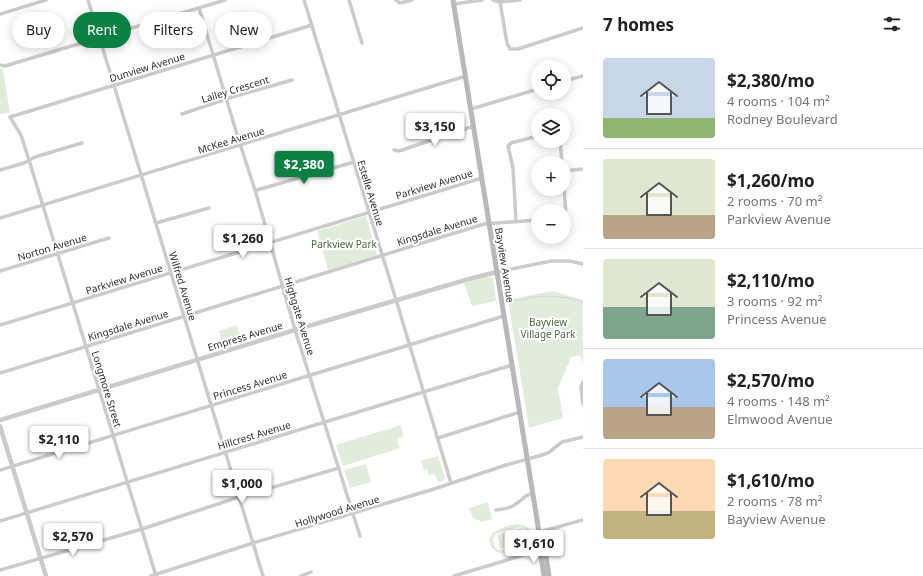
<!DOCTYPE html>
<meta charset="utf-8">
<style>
body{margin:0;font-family:"Noto Sans",sans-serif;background:#f6f6f6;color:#202124;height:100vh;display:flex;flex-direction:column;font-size:15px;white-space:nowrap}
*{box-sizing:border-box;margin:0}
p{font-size:13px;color:#757577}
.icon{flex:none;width:22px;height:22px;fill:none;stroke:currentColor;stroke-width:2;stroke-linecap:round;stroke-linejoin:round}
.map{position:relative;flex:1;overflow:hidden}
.drawer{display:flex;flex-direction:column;background:#fff;width:340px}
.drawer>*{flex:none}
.hud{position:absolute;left:12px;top:12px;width:380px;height:36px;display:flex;gap:8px}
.controls{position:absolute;left:531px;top:60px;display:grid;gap:8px}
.controls a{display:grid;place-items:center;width:40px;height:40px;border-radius:50%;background:#fff;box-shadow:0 2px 10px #0003;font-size:20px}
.price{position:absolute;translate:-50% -34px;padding:0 9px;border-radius:4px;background:#fff;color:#222;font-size:13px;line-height:26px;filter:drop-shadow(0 1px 2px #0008)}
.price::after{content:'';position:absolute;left:50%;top:24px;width:12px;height:9px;margin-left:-6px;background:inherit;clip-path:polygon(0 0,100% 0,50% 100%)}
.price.active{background:#0b8043;color:#fff}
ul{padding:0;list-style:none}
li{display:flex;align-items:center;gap:12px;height:100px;padding:0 20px}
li+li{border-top:1px solid #e0e0e0}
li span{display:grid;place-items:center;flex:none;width:112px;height:80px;border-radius:4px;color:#555}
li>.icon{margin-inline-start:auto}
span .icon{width:48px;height:48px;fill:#fffc;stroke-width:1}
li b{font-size:17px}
h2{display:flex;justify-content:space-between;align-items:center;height:48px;padding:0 20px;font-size:17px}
.chip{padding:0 14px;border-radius:18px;background:#fff;box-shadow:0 2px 10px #0003;font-size:14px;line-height:36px}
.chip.active{background:#0b8043;color:#fff}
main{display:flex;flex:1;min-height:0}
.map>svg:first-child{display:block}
.green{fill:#e2ecdc;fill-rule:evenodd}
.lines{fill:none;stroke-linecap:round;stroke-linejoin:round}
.stream{stroke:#c8d9eb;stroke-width:1}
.minor{stroke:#cbcbcb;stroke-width:3.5}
.tertiary{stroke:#cbcbcb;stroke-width:4.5}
.secondary{stroke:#b8b8b8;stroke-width:5}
.labels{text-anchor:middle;stroke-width:4;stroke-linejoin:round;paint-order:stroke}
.street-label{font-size:10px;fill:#2e2e2e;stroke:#fff}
.park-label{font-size:10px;fill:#4b6a3c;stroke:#fff}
</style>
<main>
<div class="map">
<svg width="583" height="576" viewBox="0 0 583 576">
<rect width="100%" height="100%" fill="#fff"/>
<!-- green -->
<g class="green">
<polygon points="0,68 3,69 10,113 0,114"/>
<polygon points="366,216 377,255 328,270 317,231"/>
<polygon points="486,277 493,278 496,301 472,306 464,283"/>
<polygon points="552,291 583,300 583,363 580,355 569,358 570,360 558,388 563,418 529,428 508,300"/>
<polygon points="237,325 242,341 223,347 219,331"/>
<polygon points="401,425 403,436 397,440 400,448 343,466 336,445"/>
<polygon points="438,456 445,478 443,481 438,482 435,474 429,475 427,469 424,470 421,461"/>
<polygon points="366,464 371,482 350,488 344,470"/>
<polygon points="488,502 492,519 482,522 473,518 469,508"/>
<path d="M516,524C528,523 539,536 528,545C523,550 514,551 508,553C496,556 483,544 493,533C498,528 509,526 516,524ZM519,527C527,528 532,537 525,543C522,546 505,551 500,550C498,550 497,549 495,547L493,540L496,534Z"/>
<polygon points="522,528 526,541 500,549 497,535"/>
</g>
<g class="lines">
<!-- stream -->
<path class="stream" d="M510,300C519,302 526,298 535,297C551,295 568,297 583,302"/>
<!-- minor -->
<g class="minor">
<polyline points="88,0 263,576"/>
<polyline points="304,0 397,303 451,483"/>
<polyline points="349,0 362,43"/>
<polyline points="396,0 400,3 412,0"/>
<polyline points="493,0 500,2 520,0"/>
<polyline points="500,2 507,43 510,49 518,49 583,28"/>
<polyline points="454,4 482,0"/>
<polyline points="199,8 239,141 255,190 296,333 360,536"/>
<polyline points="0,14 46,0"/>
<polyline points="0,65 5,66 225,0"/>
<polyline points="564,81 583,76"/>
<polyline points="471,109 538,89"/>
<polyline points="182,114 229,98 292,80"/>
<polyline points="560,141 562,163"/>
<polyline points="394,150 399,151 474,126"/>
<polyline points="0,170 24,163 35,157 82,143"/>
<polyline points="564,171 583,169"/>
<polyline points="564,187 566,217 564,217"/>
<polyline points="255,190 257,190 354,162"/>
<polyline points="0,218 466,76"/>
<polyline points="516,221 513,168 508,146 511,143 538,136"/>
<polyline points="156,223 209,208"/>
<polyline points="0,271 109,238"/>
<polyline points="497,272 551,261 570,261 583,264"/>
<polyline points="0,325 482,178"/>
<polyline points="0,373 484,224 538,220"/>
<polyline points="583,382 581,387 583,404"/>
<polyline points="438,438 520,412"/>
<polyline points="0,470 504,316"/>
<path d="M496,510C503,509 510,509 516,504C522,500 525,495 533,493"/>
<polyline points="0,521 512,365"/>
<polyline points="539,532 583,520"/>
<polyline points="0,570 142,529 236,498 339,468"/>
<polyline points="151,576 253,543 434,489 506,465 542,455 548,453 562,442 583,437"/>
<polyline points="156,576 29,160 21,135 10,117 312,25"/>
<polyline points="301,576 311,572"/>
<polyline points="454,576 540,550"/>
</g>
<!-- tertiary -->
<g class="tertiary">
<polyline points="0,420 298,329 469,279 497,272"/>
<polyline points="0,426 46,576"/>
</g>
<!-- secondary -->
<g class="secondary">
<polyline points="453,0 539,532 538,538 544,576"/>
<polyline points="539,532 543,537 549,576"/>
</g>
</g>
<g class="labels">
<!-- street labels -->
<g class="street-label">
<text transform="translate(147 67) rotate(-17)" y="4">Dunview Avenue</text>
<text transform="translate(235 89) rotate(-17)" y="4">Lailey Crescent</text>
<text transform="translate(231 140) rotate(-17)" y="4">McKee Avenue</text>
<text transform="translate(434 184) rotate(-17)" y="4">Parkview Avenue</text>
<text transform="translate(371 193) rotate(73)" y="4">Estelle Avenue</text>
<text transform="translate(437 230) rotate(-17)" y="4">Kingsdale Avenue</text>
<text transform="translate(52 247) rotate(-17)" y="4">Norton Avenue</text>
<text transform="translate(505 265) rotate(81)" y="4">Bayview Avenue</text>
<text transform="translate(124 279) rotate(-17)" y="4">Parkview Avenue</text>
<text transform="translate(183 286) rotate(73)" y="4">Wilfred Avenue</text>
<text transform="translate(300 316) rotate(73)" y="4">Highgate Avenue</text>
<text transform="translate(128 325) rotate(-17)" y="4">Kingsdale Avenue</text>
<text transform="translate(245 336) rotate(-17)" y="4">Empress Avenue</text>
<text transform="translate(250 385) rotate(-17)" y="4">Princess Avenue</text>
<text transform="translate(107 389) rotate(73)" y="4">Longmore Street</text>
<text transform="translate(254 435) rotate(-17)" y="4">Hillcrest Avenue</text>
<text transform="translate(337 511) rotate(-17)" y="4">Hollywood Avenue</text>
</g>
<!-- park labels -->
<g class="park-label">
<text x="344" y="248">Parkview Park</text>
<text x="548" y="326">Bayview<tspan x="548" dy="12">Village Park</tspan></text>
</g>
</g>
</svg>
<div class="controls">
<a><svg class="icon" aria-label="locate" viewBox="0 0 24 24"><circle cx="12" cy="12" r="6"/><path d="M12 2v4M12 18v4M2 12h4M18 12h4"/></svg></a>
<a><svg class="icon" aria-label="layers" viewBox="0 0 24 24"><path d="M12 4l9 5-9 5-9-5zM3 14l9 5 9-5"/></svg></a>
<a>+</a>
<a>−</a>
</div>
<b class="price" style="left:435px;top:147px">$3,150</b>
<b class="price active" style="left:304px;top:185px">$2,380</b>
<b class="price" style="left:243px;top:259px">$1,260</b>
<b class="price" style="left:59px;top:460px">$2,110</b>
<b class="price" style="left:242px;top:504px">$1,000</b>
<b class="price" style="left:73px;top:557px">$2,570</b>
<b class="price" style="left:534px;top:564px">$1,610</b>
<div class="hud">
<a class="chip">Buy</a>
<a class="chip active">Rent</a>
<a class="chip">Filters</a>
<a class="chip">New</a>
</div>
</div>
<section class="drawer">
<h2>7 homes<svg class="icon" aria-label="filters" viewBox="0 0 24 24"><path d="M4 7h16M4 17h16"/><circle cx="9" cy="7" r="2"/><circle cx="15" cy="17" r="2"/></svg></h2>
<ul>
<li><span style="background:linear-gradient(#c9d6e8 75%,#8fb573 0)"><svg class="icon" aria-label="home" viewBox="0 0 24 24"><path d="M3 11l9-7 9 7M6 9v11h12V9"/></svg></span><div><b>$2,380/mo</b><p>4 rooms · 104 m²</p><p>Rodney Boulevard</p></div></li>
<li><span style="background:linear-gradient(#dfe7d0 70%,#b9a48a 0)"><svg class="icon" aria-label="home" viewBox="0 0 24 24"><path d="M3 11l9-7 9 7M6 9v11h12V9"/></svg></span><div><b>$1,260/mo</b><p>2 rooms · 70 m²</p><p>Parkview Avenue</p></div></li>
<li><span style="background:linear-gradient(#dfe7d0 60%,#7fa58c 0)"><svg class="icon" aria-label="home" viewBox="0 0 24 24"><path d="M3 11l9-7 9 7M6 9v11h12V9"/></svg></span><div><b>$2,110/mo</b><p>3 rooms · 92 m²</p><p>Princess Avenue</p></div></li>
<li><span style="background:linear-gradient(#a9c7e8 60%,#b9a48a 0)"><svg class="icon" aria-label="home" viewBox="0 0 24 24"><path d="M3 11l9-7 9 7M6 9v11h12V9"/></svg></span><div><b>$2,570/mo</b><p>4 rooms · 148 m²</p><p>Elmwood Avenue</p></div></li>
<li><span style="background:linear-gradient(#ffd9b3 65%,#c2b280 0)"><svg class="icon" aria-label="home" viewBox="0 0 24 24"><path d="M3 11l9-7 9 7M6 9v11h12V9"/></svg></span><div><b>$1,610/mo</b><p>2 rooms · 78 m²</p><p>Bayview Avenue</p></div></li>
</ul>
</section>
</main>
